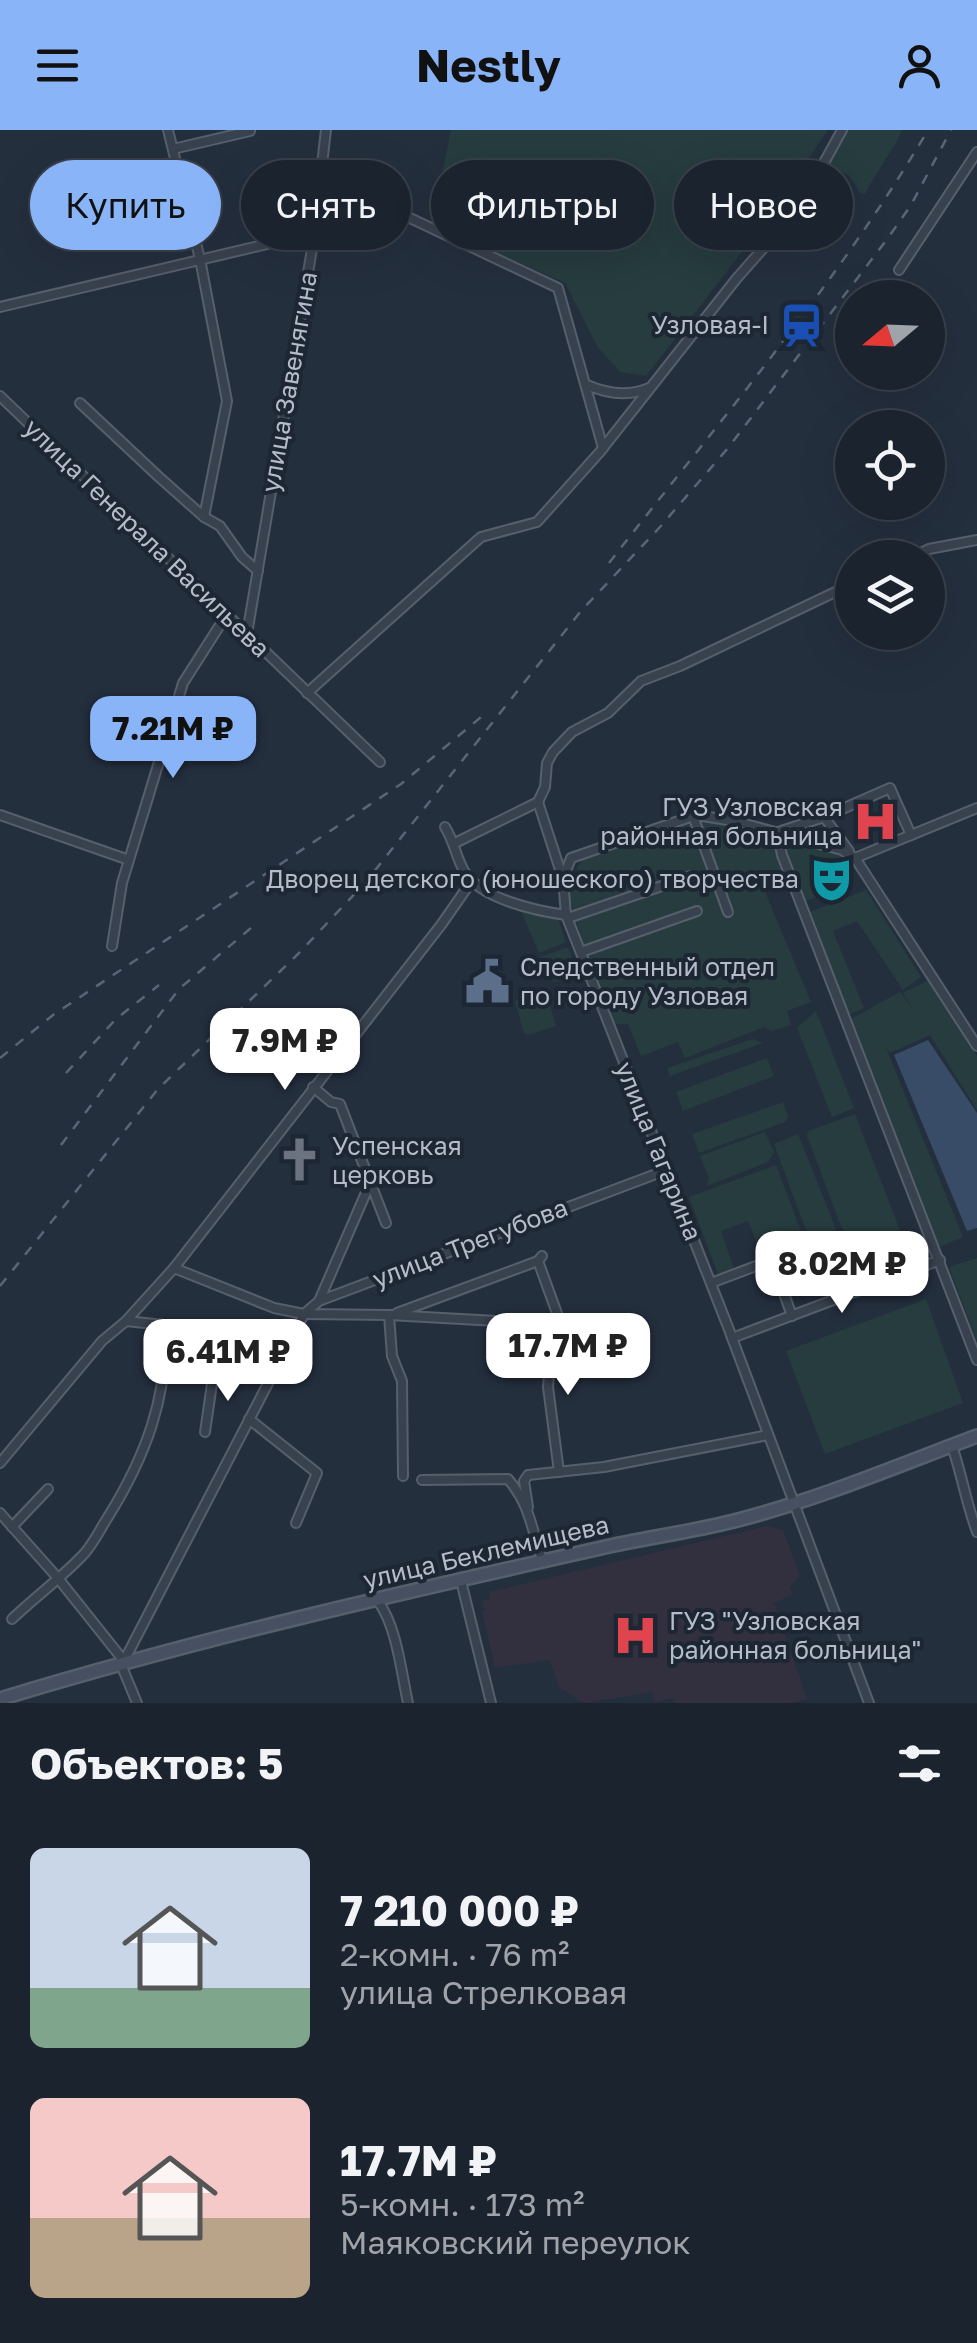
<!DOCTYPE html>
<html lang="ru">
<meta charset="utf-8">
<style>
body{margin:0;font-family:"Golos Text",sans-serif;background:#282f3a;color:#f1f3f6;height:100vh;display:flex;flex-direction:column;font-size:38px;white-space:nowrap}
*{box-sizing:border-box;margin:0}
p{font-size:32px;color:#a0a4aa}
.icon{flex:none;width:55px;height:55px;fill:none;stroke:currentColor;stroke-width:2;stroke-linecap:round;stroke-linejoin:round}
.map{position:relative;height:1573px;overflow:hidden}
.side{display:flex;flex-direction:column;background:#1b232e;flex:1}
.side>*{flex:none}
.top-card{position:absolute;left:30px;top:30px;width:918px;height:90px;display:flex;gap:20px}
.needle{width:65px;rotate:251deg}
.tools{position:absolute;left:835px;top:150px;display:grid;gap:20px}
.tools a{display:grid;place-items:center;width:110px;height:110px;border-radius:50%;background:#1b232e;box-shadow:0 10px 40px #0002,0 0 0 2px #39404a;font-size:50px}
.price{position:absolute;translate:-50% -85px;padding:0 22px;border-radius:20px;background:#fff;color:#222;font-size:32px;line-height:65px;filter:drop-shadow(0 2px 5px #0008)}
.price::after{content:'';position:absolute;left:50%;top:60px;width:30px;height:22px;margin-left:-15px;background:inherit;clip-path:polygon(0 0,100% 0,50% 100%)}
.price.on{background:#8ab4f8;color:#111}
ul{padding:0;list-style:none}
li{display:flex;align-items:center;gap:30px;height:250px;padding:0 30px}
li span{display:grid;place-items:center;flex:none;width:280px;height:200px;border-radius:15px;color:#555}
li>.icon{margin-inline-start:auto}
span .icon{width:120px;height:120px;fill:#fffc;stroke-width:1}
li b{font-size:42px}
h2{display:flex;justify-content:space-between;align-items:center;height:120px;padding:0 30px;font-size:42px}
.tag{padding:0 35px;border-radius:45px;background:#1b232e;box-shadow:0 10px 40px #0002,0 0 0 2px #39404a;font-size:35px;line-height:90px}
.tag.on{background:#8ab4f8;color:#111}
header{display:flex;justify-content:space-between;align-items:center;height:130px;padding:0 30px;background:#8ab4f8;color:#111;font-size:45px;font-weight:700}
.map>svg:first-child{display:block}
.medical{fill:#32303f}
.green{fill:#263c3f}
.water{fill:#394c67}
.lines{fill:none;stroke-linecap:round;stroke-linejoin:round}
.street-casing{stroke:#565f6c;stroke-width:12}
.secondary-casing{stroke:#565f6c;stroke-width:16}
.street{stroke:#38414e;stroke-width:8}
.secondary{stroke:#465061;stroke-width:11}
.rail{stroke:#5a6575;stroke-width:2.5;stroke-dasharray:10 10;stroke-linecap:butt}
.labels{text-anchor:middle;stroke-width:8;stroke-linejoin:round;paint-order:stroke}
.poi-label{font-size:25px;fill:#b4bcc9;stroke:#1d2633;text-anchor:end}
.street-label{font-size:25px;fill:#b4bcc9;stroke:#1d2633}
</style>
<header><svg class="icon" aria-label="menu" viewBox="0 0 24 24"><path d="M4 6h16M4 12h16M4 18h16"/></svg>Nestly<svg class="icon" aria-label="person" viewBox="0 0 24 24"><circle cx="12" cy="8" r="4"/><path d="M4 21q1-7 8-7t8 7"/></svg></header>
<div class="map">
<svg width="977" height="1573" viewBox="0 0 977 1573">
<rect width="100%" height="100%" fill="#242f3e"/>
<!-- medical -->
<polygon class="medical" points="767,1396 783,1400 800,1446 790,1457 792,1465 774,1473 807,1569 791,1573 675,1573 673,1568 655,1572 652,1562 584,1573 559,1557 550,1530 495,1538 482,1481 485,1480 482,1471 490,1468 489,1462"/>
<!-- green -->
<g class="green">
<polygon points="451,0 828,0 755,105 646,246 620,242 597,216 565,153 432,94"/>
<path d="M843,0H902C892,23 875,43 865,64L860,63L849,45L839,41L820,60L825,30Z"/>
<polygon points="689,691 729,694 774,707 788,747 763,757 811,872 787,881 791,895 772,901 764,897 685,928 678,912 641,926 628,894 612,894 586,825 568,761 578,757 577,737 586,726"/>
<polygon points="778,705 841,725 848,733 810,748 817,767 802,772"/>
<polygon points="866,760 921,847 903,860 857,791 833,801 864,878 848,885 807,783"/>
<polygon points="522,783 558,789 566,812 539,823"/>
<polygon points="568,817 578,844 554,852 547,831 539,833 538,828"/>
<polygon points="929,850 977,926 977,980 930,905 890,923 886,918 963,1107 936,1118 849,890 900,862 914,881 903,863"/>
<polygon points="542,860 546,862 556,896 528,905 524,903 515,871"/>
<polygon points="816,881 854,978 832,987 797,898"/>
<polygon points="753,909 763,913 670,946 667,938"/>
<polygon points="767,928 774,946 683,981 676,962"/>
<polygon points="783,972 788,987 785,992 699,1023 692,1004"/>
<polygon points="855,984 901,1103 834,1136 826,1113 847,1102 842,1099 807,1006 808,1001"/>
<polygon points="765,1002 774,1022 768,1032 707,1056 709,1048 700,1026"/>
<polygon points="798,1004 837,1102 810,1111 774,1014"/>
<polygon points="776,1035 806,1115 764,1130 748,1091 721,1101 735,1141 719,1147 689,1067"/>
<polygon points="977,1128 977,1211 949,1137"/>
<polygon points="926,1169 963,1273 825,1324 786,1221"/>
</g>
<!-- water -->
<polygon class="water" points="928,910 977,983 977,1098 967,1101 894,925"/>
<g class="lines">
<defs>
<g id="street">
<polyline points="168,0 200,129 227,271 204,387"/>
<polyline points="173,19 250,1"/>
<polyline points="319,45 558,158 603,318"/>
<polyline points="899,140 977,22"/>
<polyline points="0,177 314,103"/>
<path d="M587,255C608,264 628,267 649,258"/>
<polyline points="0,266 380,632"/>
<polyline points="80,273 159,347 204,387 220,396 242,427 258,441"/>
<polyline points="910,428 929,419 977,410"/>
<polyline points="247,504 312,119 326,0"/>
<polyline points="307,563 481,407 537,392 599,323 737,148 799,78 842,0"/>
<polyline points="538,672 563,749 566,785 728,1197 869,1573"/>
<polyline points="0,685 129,730"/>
<polyline points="693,686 728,782"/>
<polyline points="824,687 849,721"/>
<path d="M445,697C454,711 456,727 464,741C480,769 537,781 566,785"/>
<polyline points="781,701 824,687 890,658 911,705"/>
<polyline points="777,702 782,725 977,1230"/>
<polyline points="455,713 538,672 545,657 547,633 553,622 572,602 608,583 641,551 680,536 852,454"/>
<polyline points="855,728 977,678"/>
<polyline points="563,749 571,728 696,685 734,691 842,720 855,728 977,916"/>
<polyline points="568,788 691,746"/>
<polyline points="112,816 122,753 183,553 227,484"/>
<polyline points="581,822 697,781"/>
<polyline points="313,957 331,972 340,974 386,1093"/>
<polyline points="174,1138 274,1178 304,1184 389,1185 553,1194 558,1186 538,1131 542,1126"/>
<polyline points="711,1153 772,1130 792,1186"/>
<polyline points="319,1171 371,1051"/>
<polyline points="397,1183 538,1131"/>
<polyline points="389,1185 392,1226 402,1251 403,1346"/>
<polyline points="553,1194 548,1257 559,1342"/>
<polyline points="732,1208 940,1130"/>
<polyline points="165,1218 293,1204"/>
<polyline points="249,1289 317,1343 296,1393"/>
<polyline points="205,1302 214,1240 213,1213"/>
<path d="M952,1316C962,1345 966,1373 977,1402"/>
<polyline points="0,1333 102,1211 126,1191 174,1138 441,795 471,752"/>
<path d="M422,1350L508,1349C531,1376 531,1399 543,1432"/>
<polyline points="528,1377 524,1351 528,1345 604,1337 768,1305"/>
<polyline points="0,1383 57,1447 124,1531 304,1184 319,1171 664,1041"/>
<polyline points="12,1397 48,1359"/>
<polyline points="461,1451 491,1573"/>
<path d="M378,1471C397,1497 401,1541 408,1573"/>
<path d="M12,1489C35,1467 61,1448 82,1426C93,1415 100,1399 108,1387C144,1329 170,1265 164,1195L126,1191"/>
<polyline points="120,1532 137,1573"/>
</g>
<path id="secondary" d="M0,1569C197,1509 400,1463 601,1418C645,1408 690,1402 734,1391C817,1370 897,1336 977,1306"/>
</defs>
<!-- street casing -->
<use href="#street" class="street-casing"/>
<!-- secondary casing -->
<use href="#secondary" class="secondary-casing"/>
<!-- street -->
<use href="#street" class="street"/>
<!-- secondary -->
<use href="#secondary" class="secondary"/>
<!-- rail -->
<g class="rail">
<path d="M609,433C718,293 837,154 928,0"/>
<polyline points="0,928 53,885 401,654 481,587"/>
<polyline points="66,943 116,889 159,855"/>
<polyline points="61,1015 179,859 258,792"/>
<polyline points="0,1156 158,959 298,824 365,753 581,481 660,397 728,318 888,108 911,75 951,0"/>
</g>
</g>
<!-- icons -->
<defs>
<symbol id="station-bare" viewBox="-9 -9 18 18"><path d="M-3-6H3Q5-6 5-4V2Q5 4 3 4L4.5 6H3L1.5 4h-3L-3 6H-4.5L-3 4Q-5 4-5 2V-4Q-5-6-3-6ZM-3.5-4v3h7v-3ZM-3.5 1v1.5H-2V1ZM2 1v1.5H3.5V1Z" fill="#1a4fb4" stroke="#1d2633" stroke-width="2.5" paint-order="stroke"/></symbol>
<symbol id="hospital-bare" viewBox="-9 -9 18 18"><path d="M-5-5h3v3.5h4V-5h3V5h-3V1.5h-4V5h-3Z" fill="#e0444e" stroke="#1d2633" stroke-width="2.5" paint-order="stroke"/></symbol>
<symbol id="theatre-bare" viewBox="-9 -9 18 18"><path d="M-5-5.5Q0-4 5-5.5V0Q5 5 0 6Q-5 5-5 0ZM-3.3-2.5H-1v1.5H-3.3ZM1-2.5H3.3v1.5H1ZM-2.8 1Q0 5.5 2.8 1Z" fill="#0f9aa8" stroke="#1d2633" stroke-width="2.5" paint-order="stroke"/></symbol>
<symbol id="civic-bare" viewBox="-9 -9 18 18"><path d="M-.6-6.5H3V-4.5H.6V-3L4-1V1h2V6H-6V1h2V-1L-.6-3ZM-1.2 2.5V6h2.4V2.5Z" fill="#5c6f8a" stroke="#1d2633" stroke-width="2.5" paint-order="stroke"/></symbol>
<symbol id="church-bare" viewBox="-9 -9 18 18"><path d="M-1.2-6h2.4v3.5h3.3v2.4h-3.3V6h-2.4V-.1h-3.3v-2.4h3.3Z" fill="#6b7280" stroke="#1d2633" stroke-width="2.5" paint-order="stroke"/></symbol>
</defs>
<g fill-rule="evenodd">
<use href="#station-bare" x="770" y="164" width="63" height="63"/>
<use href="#hospital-bare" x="844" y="660" width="63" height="63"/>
<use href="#theatre-bare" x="800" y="718" width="63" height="63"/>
<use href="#civic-bare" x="456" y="820" width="63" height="63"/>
<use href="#church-bare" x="268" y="998" width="63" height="63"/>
<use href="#hospital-bare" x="604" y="1474" width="63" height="63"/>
</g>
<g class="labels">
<!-- poi labels -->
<g class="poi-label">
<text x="769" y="204">Узловая-I</text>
<text x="843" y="686">ГУЗ Узловская<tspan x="843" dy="29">районная больница</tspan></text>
<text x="799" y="758">Дворец детского (юношеского) творчества</text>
<text x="520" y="846" text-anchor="start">Следственный отдел<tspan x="520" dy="29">по городу Узловая</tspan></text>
<text x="332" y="1025" text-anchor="start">Успенская<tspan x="332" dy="29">церковь</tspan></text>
<text x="669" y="1500" text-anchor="start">ГУЗ "Узловская<tspan x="669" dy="29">районная больница"</tspan></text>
</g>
<!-- street labels -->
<g class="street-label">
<text transform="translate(289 252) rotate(-80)" y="9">улица Завенягина</text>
<text transform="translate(147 408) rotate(44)" y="9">улица Генерала Васильева</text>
<text transform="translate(659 1021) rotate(68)" y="9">улица Гагарина</text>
<text transform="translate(470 1113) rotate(-21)" y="9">улица Трегубова</text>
<text transform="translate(486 1422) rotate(-13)" y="9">улица Беклемищева</text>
</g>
</g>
</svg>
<div class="tools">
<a><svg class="needle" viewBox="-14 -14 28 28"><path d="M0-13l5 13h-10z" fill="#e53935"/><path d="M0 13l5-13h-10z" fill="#a0a4aa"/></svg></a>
<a><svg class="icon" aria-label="locate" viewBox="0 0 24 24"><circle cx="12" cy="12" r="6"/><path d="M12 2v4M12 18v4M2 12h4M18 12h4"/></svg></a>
<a><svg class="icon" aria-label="layers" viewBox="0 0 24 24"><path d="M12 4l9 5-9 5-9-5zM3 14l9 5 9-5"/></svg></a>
</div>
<b class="price on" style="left:173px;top:651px">7.21M ₽</b>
<b class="price" style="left:285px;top:963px">7.9M ₽</b>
<b class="price" style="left:842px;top:1186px">8.02M ₽</b>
<b class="price" style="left:568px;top:1268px">17.7M ₽</b>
<b class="price" style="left:228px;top:1274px">6.41M ₽</b>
<div class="top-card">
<a class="tag on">Купить</a>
<a class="tag">Снять</a>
<a class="tag">Фильтры</a>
<a class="tag">Новое</a>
</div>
</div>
<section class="side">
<h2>Объектов: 5<svg class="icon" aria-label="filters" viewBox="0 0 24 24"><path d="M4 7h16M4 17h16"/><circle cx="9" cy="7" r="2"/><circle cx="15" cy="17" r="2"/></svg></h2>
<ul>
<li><span style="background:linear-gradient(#c9d6e8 70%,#7fa58c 0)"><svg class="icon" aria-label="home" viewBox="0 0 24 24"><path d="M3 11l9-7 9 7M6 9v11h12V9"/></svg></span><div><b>7 210 000 ₽</b><p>2-комн. · 76 m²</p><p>улица Стрелковая</p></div></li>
<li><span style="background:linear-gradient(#f6c9c9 60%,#b9a48a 0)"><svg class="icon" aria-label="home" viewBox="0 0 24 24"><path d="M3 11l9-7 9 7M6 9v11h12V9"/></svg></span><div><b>17.7M ₽</b><p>5-комн. · 173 m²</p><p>Маяковский переулок</p></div></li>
</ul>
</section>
